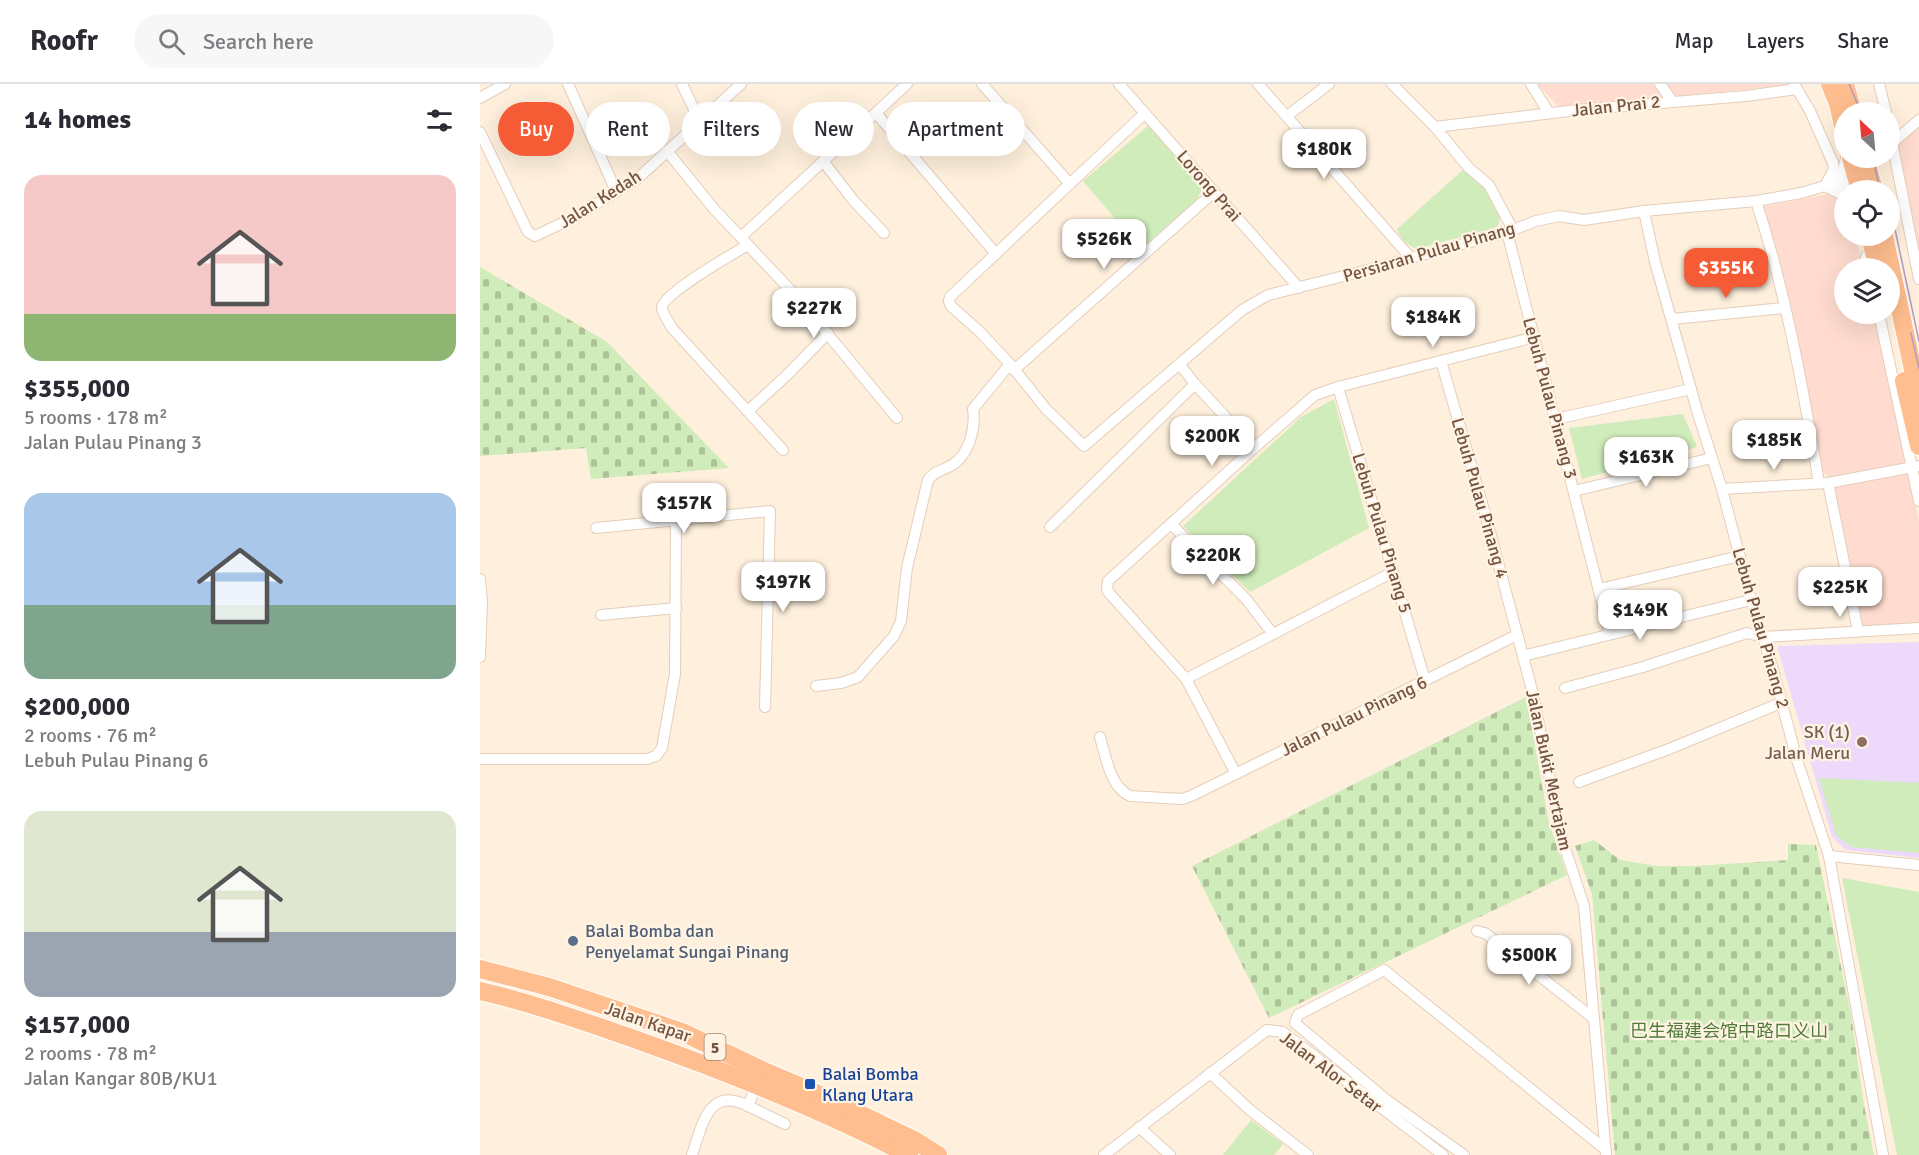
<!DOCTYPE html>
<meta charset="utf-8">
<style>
body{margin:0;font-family:Signika,"Noto Sans SC",sans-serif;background:#f7f7f7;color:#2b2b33;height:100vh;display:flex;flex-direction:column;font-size:22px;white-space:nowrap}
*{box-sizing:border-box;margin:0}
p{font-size:20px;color:#7c7c81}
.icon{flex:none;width:33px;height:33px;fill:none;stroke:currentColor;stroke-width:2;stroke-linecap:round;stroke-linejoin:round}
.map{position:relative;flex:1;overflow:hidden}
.side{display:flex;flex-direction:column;background:#fff;width:480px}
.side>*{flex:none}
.hud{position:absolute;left:18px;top:18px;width:570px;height:54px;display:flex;gap:12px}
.needle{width:39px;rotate:334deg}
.buttons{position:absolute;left:1354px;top:18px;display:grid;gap:12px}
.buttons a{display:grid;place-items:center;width:66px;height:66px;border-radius:50%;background:#fff;box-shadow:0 6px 24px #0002;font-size:30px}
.price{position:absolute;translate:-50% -51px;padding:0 14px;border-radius:12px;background:#fff;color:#222;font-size:20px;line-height:39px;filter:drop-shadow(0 2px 3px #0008)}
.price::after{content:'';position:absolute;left:50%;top:36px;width:18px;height:14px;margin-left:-9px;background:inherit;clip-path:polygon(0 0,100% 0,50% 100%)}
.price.current{background:#f55b35;color:#fff}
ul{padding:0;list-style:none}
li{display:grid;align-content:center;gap:12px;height:318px;padding:0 24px}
li span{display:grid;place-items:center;height:186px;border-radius:18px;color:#555}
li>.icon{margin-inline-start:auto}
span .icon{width:108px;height:108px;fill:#fffc;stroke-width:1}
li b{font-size:26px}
h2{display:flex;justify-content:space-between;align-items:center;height:72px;padding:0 24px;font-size:26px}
.pill{padding:0 21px;border-radius:27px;background:#fff;box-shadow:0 6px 24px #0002;font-size:21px;line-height:54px}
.pill.current{background:#f55b35;color:#fff}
header{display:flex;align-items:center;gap:36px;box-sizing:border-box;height:84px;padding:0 30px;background:#fff;border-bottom:2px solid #e1e1e2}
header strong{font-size:28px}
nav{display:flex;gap:33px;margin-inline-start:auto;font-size:21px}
.search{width:420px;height:54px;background:#f7f7f7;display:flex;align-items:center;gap:15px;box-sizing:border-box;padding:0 21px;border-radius:33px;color:#7c7c81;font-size:22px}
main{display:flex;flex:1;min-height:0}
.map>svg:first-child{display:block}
.commercial{fill:#ffdccf}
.education{fill:#edd9fa}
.green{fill:#d0ecba}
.cemetery{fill:url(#cemetery-stones)}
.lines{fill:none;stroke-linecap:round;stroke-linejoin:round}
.minor-casing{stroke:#e4cdbb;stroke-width:12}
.trunk-casing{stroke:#fff;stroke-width:20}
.minor{stroke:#fff;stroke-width:10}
.trunk{stroke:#ffbe8f;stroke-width:18}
.tram{stroke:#b29bc7;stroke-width:1.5}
.education-dot{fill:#8d6e63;stroke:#fff4e4;stroke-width:2}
.service-dot{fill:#5c6f8a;stroke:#fff4e4;stroke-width:2}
.transit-dot{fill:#1a4fb4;stroke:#fff4e4;stroke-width:2}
.labels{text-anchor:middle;stroke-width:4.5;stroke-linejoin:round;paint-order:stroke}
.shield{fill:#fff4e4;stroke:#9e8473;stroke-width:1.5}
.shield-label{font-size:16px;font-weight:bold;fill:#755443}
.street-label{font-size:18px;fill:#755443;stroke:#fff4e4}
.education-label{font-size:18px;fill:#785e54;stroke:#fff4e4;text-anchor:end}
.service-label{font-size:18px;fill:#4e5e75;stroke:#fff4e4;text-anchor:start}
.park-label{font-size:18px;fill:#507c3a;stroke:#fff4e4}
.transit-label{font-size:18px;fill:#164399;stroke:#fff4e4;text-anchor:start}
</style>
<header>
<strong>Roofr</strong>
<div class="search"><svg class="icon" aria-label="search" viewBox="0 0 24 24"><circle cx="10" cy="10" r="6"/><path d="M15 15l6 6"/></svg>Search here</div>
<nav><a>Map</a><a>Layers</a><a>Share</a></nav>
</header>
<main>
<section class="side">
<h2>14 homes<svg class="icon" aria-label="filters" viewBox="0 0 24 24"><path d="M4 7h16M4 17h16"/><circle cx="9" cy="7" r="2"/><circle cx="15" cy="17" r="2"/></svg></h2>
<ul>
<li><span style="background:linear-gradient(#f6c9c9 75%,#8fb573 0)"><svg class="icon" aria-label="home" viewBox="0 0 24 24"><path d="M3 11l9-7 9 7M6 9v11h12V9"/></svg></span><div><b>$355,000</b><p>5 rooms · 178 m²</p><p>Jalan Pulau Pinang 3</p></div></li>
<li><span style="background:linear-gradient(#a9c7e8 60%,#7fa58c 0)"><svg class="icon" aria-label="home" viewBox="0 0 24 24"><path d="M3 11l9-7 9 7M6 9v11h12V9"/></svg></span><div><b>$200,000</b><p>2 rooms · 76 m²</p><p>Lebuh Pulau Pinang 6</p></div></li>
<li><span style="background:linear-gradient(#dfe7d0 65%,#9aa5b1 0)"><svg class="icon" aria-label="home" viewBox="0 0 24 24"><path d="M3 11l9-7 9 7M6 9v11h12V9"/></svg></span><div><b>$157,000</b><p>2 rooms · 78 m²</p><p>Jalan Kangar 80B/KU1</p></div></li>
</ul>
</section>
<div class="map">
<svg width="1439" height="1071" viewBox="0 0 1439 1071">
<defs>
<pattern id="cemetery-stones" width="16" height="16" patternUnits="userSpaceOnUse" patternTransform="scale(1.5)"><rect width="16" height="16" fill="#d0ecba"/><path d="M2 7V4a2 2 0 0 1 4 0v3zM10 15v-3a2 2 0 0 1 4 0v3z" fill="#adc299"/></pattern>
</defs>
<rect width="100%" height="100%" fill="#fef0dc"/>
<!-- commercial -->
<g class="commercial">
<polygon points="1057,0 1311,0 1311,1 1080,24"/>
<polygon points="1439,42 1439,178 1416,61"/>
<polygon points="1353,109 1365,117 1365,152 1375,152 1384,184 1365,184 1365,230 1395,230 1439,437 1439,541 1380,543 1349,394 1341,385 1281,123"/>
</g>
<!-- education -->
<polygon class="education" points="1439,558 1439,774 1366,766 1352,753 1297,562"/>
<!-- green -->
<g class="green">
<polygon points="668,42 723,102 717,116 661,165 603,97"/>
<path d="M985,84C997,96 1030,126 1017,143L936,165C926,160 921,155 917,145Z"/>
<polygon points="854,315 889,444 770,508 703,442 821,333"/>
<polygon points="1203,330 1217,363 1102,395 1089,344"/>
<polygon points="1339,694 1439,699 1439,769 1371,763 1356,751"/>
<polygon points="1362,794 1439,808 1439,1071 1417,1071"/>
<polygon points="771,1036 803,1060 794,1071 743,1071"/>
</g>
<!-- cemetery -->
<g class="cemetery">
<polygon points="0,183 127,258 249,384 111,395 106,364 0,372"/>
<polygon points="1046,613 1069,739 1087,791 789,934 712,782"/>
<polygon points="1114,756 1140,776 1177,782 1214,782 1308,776 1308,760 1336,761 1371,931 1384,1021 1394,1071 1135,1071 1112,810 1095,762"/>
</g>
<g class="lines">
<defs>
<g id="minor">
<polyline points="88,0 136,107"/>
<polyline points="202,0 220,38"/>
<polyline points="502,0 590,100"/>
<polyline points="639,0 819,204"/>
<polyline points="778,0 930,173"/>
<polyline points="912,0 955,43 989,84 1009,101 1033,146"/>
<polyline points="1051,0 1069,29"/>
<polyline points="1180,0 1192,17"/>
<polyline points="1314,0 1330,27 1353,79 1354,85 1345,102"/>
<polyline points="1399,0 1406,28"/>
<polyline points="0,14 25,0"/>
<polyline points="396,29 516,170"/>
<polyline points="665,29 470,213 469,217 471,222 499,247 530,280 566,325 604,362 762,226 788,211 880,188 1027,148 1056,137 1079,132 1104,136 1164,127 1276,117 1321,109 1345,102 1383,98"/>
<polyline points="807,32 849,0"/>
<polyline points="955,43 1097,26 1266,12 1317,5"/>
<polyline points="0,48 48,148 55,152 97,132 157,95 261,0"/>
<polyline points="1410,48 1439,195"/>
<polyline points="1412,59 1439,36"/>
<polyline points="187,67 234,125 317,213 417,334"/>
<polyline points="343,77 373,116 404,149"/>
<polyline points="1348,100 1362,91 1366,74"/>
<polyline points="1345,102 1365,112"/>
<path d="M1276,117C1306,209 1323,304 1339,399"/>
<polyline points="1164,127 1175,178 1218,330 1242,405 1271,516 1292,582 1317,676 1349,772 1403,1071"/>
<polyline points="1027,148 1130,550"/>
<polyline points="261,153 427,0"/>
<path d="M268,161C254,169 183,210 182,223C182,230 189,238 192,244L303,366"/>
<polyline points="1388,184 1386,173 1392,163"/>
<polyline points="1399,230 1439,417"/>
<polyline points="1192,235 1304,224"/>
<polyline points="961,277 1005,429 1052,606 1082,755 1104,822 1126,1071"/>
<polyline points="700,281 715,300 774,364"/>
<polyline points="534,286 734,108"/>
<polyline points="858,303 945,596"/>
<polyline points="268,327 308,290 348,249"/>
<polyline points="1076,335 1211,305"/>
<polyline points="1348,399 1378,547"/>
<polyline points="1242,405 1348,399 1439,382"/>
<polyline points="1094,407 1232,374"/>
<polyline points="691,440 766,515 793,550"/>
<polyline points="570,443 715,300"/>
<polyline points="116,444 290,427 285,623"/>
<polyline points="0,495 2,518 0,573"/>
<polyline points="1119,505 1260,472"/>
<polyline points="121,531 196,524"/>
<polyline points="1043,572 1271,516"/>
<polyline points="706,595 913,488"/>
<path d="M336,602L361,599L378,593L414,552L421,537L427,484L448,396C454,387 462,387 472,381C489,371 496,344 493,325L530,280"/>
<polyline points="1085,604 1163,583 1267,549 1283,553 1439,544"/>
<path d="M620,653C626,673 630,703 650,712L702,715L711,712L1037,551"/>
<polyline points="0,675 167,675 176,672 182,664 195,590 196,437"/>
<polyline points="756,690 706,595 630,510 627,506 628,497 774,364 835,311 858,303 1055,253"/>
<polyline points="1099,698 1189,665 1303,618"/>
<polyline points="1349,772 1439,781"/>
<polyline points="997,847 1005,849 1113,934"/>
<polyline points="730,989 770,1026 828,1071"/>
<polyline points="277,1000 268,1022 305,1040"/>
<polyline points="659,1043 690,1071"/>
<path d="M212,1071C222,1042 228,1001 268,1022"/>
<polyline points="624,1071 787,946 803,948 963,1071"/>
<polyline points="984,1071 908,1017 815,939 818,931 904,886 1126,1066"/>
</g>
<g id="trunk">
<polyline points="1350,0 1358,20 1365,50"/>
<polyline points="1365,0 1373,28"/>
<polyline points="1371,74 1380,106"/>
<polyline points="1385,74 1394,106"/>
<polyline points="1390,152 1398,184"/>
<polyline points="1404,152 1439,313"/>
<polyline points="1424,297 1439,362"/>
<polyline points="0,885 69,903 202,948 284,987 343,1012 434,1056 458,1071"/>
<path d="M0,907C53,919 105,938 157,956C250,989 341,1025 429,1071"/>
</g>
</defs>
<!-- minor casing -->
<use href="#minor" class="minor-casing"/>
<!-- trunk casing -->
<use href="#trunk" class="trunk-casing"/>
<!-- minor -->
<use href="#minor" class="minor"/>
<!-- trunk -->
<use href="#trunk" class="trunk"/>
<!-- tram -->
<g class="tram">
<polyline points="1369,0 1381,28"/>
<polyline points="1393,74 1400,106"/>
<polyline points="1410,122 1439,257"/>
<polyline points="1431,249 1439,284"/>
</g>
</g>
<!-- markers -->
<circle class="education-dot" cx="1382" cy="658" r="6"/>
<circle class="service-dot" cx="93" cy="857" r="6"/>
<rect class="transit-dot" x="324" y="994" width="12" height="12" rx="3"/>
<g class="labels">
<!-- shield labels -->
<rect class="shield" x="224.5" y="950" width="21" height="26" rx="4.5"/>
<g class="shield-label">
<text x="235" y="969">5</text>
</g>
<!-- street labels -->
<g class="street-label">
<text transform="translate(1136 22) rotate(-6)" y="6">Jalan Prai 2</text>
<text transform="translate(729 102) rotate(49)" y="6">Lorong Prai</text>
<text transform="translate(120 115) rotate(-32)" y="6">Jalan Kedah</text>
<text transform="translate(949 168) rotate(-16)" y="6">Persiaran Pulau Pinang</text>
<text transform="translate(1070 314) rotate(75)" y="6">Lebuh Pulau Pinang 3</text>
<text transform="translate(1000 414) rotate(74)" y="6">Lebuh Pulau Pinang 4</text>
<text transform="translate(902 449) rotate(73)" y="6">Lebuh Pulau Pinang 5</text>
<text transform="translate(1281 544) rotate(74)" y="6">Lebuh Pulau Pinang 2</text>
<text transform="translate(874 632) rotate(-26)" y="6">Jalan Pulau Pinang 6</text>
<text transform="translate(1069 686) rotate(78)" y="6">Jalan Bukit Mertajam</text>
<text transform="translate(168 938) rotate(19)" y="6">Jalan Kapar</text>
<text transform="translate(851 988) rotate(37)" y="6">Jalan Alor Setar</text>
</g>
<!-- education labels -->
<g class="education-label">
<text x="1370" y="654">SK (1)<tspan x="1370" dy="21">Jalan Meru</tspan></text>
</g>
<!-- service labels -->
<g class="service-label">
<text x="105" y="853">Balai Bomba dan<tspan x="105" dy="21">Penyelamat Sungai Pinang</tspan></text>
</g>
<!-- park labels -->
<g class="park-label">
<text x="1249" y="953">巴生福建会馆中路口义山</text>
</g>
<!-- transit labels -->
<g class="transit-label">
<text x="342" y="996">Balai Bomba<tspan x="342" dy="21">Klang Utara</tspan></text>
</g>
</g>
</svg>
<div class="buttons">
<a><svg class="needle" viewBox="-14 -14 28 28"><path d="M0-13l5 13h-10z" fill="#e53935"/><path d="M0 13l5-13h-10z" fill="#7c7c81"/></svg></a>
<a><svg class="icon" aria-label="locate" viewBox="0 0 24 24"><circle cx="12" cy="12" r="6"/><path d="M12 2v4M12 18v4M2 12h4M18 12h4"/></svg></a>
<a><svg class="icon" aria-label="layers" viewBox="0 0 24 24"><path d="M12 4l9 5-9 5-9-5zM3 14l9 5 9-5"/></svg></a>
</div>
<b class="price" style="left:844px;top:96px">$180K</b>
<b class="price" style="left:624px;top:186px">$526K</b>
<b class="price current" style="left:1246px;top:215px">$355K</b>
<b class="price" style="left:334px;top:255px">$227K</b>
<b class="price" style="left:953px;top:264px">$184K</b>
<b class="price" style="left:732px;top:383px">$200K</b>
<b class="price" style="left:1294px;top:387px">$185K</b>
<b class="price" style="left:1166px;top:404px">$163K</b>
<b class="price" style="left:204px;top:450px">$157K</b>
<b class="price" style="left:733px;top:502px">$220K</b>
<b class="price" style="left:303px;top:529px">$197K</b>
<b class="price" style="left:1360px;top:534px">$225K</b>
<b class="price" style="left:1160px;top:557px">$149K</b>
<b class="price" style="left:1049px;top:902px">$500K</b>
<div class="hud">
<a class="pill current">Buy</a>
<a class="pill">Rent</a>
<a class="pill">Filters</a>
<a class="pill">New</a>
<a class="pill">Apartment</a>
</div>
</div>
</main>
